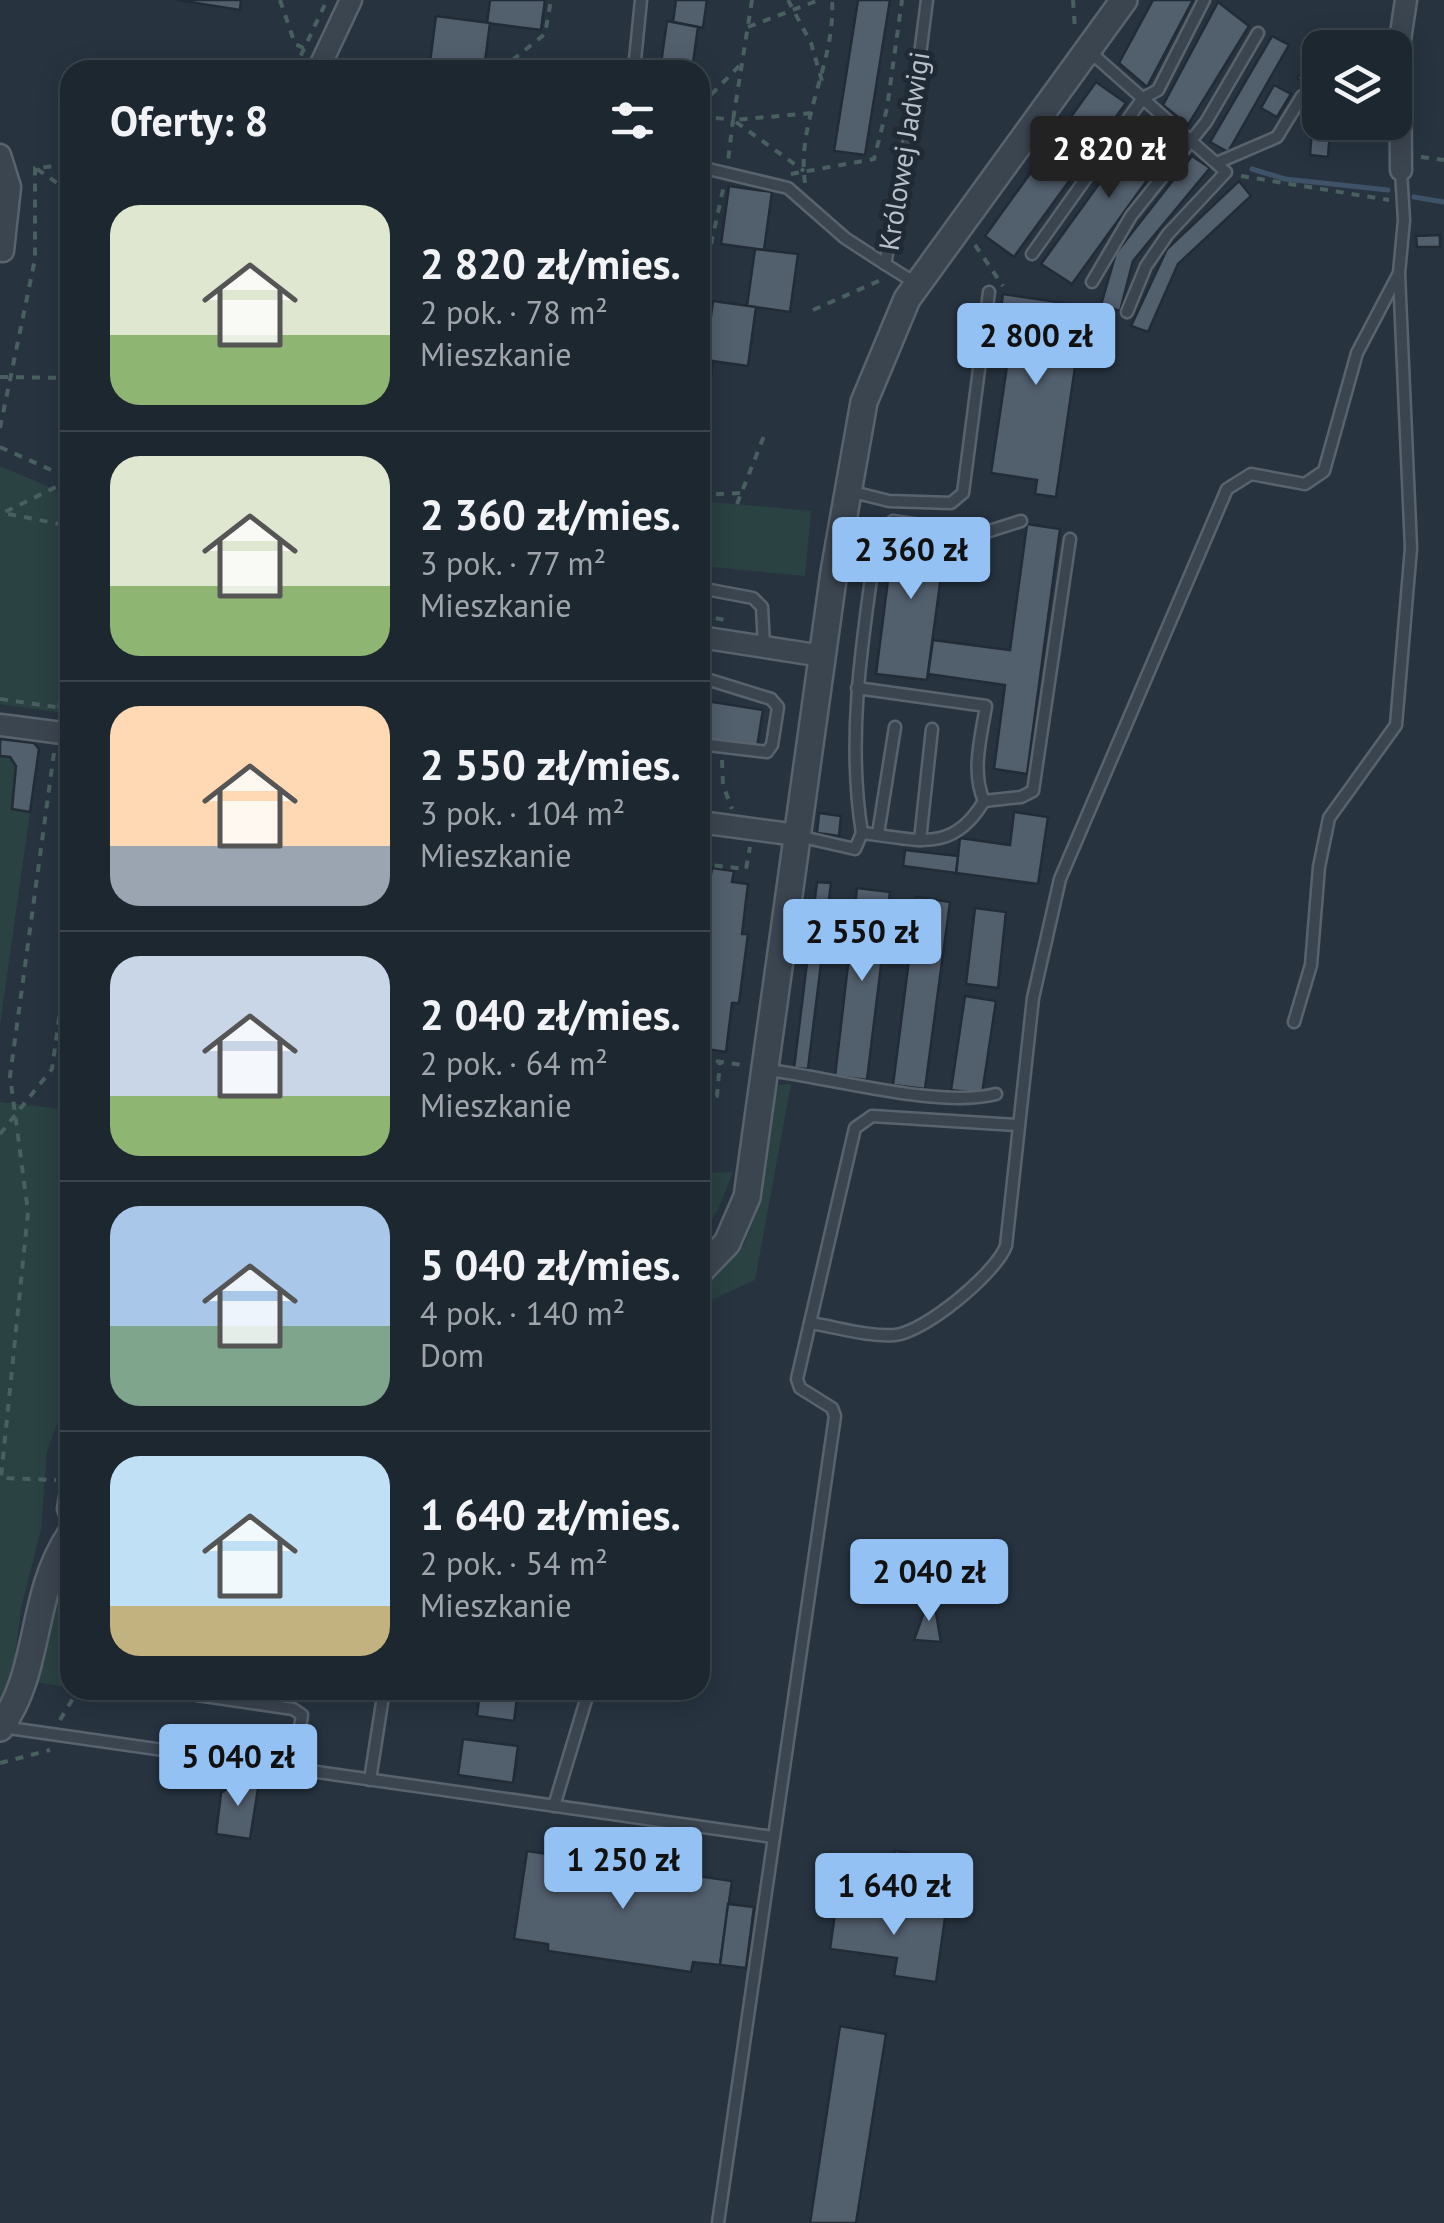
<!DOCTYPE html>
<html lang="pl">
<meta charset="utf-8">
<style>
body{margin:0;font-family:"PT Sans",sans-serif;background:#252f38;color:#f1f3f6;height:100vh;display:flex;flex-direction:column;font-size:38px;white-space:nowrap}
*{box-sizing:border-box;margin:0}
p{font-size:32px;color:#a0a5ab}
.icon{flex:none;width:55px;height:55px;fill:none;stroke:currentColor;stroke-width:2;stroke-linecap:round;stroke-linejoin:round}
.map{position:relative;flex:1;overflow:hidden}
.sheet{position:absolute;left:60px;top:60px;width:650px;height:1640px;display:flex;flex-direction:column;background:#1d2730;border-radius:30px;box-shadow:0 5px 25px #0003,0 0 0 2px #3b444c}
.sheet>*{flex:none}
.controls{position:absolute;left:1302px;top:30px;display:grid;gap:20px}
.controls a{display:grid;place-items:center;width:110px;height:110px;border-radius:20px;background:#1d2730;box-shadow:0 5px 25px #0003,0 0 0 2px #3b444c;font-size:50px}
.price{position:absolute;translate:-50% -85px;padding:0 22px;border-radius:10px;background:#94c1f3;color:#111;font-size:32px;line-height:65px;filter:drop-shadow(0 2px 5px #0008)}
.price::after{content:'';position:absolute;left:50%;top:60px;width:30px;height:22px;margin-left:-15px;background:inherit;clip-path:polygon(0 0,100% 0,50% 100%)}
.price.on{background:#222;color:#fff}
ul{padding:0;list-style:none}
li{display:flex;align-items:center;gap:30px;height:250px;padding:0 50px}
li+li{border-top:2px solid #3b444c}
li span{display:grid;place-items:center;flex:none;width:280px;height:200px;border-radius:30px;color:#555}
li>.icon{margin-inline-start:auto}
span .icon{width:120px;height:120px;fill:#fffc;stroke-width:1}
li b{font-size:42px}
h2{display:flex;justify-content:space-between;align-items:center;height:120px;padding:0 50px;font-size:42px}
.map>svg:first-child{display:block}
.green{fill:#2a4242}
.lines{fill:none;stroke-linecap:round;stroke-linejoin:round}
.stream{stroke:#3e5368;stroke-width:5}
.building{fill:#525f6d;stroke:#222c37;stroke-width:2.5}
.service-casing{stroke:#59636d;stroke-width:15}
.minor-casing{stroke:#59636d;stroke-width:25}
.tertiary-casing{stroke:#59636d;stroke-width:30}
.path{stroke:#495f60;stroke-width:4;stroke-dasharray:8 8;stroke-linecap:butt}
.service{stroke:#3b4550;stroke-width:10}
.minor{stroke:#3b4550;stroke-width:20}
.tertiary{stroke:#3b4550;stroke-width:25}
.labels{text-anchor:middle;stroke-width:10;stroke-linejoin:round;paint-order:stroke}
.street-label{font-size:28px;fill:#b8c0ca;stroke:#202a35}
</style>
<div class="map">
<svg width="1444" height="2223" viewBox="0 0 1444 2223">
<rect width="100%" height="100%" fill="#273440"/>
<!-- green -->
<g class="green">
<polygon points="0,466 70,496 70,714 0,704"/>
<polygon points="701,501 811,511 805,576 700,566"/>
<polygon points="0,739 34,743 39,749 0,1025"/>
<polygon points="791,1084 755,1280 700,1305 700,1291 744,1245 756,1213 778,1085"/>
<polygon points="0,1102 70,1110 70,1390 47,1451 41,1529 21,1608 12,1684 0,1704"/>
<polygon points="733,1172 717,1212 700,1233 700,1173"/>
<polygon points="70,1566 70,1688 37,1682 62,1577"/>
</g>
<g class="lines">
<!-- stream -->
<g class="stream">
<polyline points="1252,169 1285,179 1388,190"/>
<polyline points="1414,197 1444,202"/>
</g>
</g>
<!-- building -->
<g class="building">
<polygon points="177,0 241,0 240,10"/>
<polygon points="490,0 545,0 541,30 487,23"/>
<polygon points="676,0 707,0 703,28 673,22"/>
<polygon points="858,0 890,0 865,155 834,151"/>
<polygon points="1153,0 1193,0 1147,87 1119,63"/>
<polygon points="1218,2 1249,26 1188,125 1163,105"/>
<polygon points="436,16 490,23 484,69 430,62"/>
<polygon points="667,21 698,27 692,70 660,70"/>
<polygon points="1272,36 1289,45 1228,152 1210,142"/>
<polygon points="1309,64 1320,72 1320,113 1313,113 1311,88 1297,78"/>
<polygon points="1096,82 1126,103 1014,257 985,236"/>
<polygon points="1274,85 1291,94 1277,117 1261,108"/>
<polygon points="1148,116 1177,139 1072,284 1041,264"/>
<polygon points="1312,130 1330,131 1328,157 1310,155"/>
<polygon points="1192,156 1210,168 1133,261 1120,311 1101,305 1116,253"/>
<polygon points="1239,181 1251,196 1178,264 1148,332 1131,326 1167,249"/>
<polygon points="729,186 772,192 764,250 721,244"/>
<polygon points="1440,235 1440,247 1417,247 1416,236"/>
<polygon points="755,249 798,254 790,312 747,306"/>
<polygon points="1003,294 1084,306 1056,497 1035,494 1037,480 991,473 1010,346 996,344"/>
<polygon points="713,301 756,307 748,366 705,360"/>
<polygon points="700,359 713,361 706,418 700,418"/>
<polygon points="1027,524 1060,529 1027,774 994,769 1005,685 928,674 933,640 1010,650"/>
<polygon points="895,525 947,532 927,680 876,674"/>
<polygon points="700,700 763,710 757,747 700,738"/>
<polygon points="0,739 34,743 39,749 30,812 12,809 16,766 10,757 0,756"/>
<polygon points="1014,812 1048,817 1038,884 956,873 960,838 1010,845"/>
<polygon points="819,813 841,816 839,836 817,833"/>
<polygon points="905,850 958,856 956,873 903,866"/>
<polygon points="712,868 734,871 732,882 748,884 742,934 748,934 739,1003 732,1003 726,1052 700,1048 700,941"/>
<polygon points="817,882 831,883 808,1069 794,1068"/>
<polygon points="857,888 890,892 867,1080 835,1076"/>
<polygon points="917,897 950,902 925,1089 893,1085"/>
<polygon points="975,908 1006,912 998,988 966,984"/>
<polygon points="965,996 996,1001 982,1094 951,1090"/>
<polygon points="932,1590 941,1642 914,1640"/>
<polygon points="480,1690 518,1690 514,1721 477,1716"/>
<polygon points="463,1739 518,1746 513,1783 458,1775"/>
<polygon points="233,1778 259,1782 250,1839 216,1834 221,1793 231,1786"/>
<polygon points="527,1851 732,1881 720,1965 693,1962 691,1972 548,1951 548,1944 514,1939"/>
<polygon points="895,1851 910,1853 909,1862 901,1861 897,1886 890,1885"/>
<polygon points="728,1904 754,1907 746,1968 720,1965"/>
<polygon points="905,1905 946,1911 936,1982 894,1976 897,1958 830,1949 836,1906 903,1915"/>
<polygon points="840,2026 886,2034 856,2223 810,2223"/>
</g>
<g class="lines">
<defs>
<g id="service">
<polyline points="1089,51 1226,172 1168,234 1146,266 1127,312"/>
<polyline points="634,70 641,0"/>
<polyline points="1219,162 1277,137 1302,96"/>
<polyline points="700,167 788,188 845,238 885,264"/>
<polyline points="1032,254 1143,98 1158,90 1204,0"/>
<polyline points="1092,282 1131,216 1206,122 1258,33"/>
<polyline points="917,284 885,264 908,148 927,0"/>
<polyline points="849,491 889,501 951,503 963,493 989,292"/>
<polyline points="700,588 753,598 762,607 764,646"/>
<polyline points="700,677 771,699 778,707 772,745 767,752 700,744"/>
<path d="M857,688L986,706C981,737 971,772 984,801"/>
<path d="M862,833C846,735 863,635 877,537L893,521L980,534L1021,521"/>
<polyline points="878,834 895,727"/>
<path d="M798,836L855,849L862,833C916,839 952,855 984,801L1021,797L1033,791L1070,539"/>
<polyline points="920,840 932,729"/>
<polyline points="1294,1022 1311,965 1319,867 1329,818 1396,725 1411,548 1399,274"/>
<path d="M767,1070C829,1077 939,1109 996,1094"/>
<path d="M810,1323C837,1327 868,1337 895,1335C925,1332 995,1274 1006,1246L1033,998L1060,879L1227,489L1251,474L1305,484L1324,471L1357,353L1399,273L1404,220L1401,171"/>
<polyline points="70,1465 63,1509 70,1529"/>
<polyline points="163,1690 293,1709 302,1715 293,1769"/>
<polyline points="2,1727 773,1837"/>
<polyline points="370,1780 384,1690"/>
<polyline points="554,1806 589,1690"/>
<polyline points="718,2223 835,1416 832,1408 800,1388 797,1379 855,1128 872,1116 1016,1125"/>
</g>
<g id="minor">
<polyline points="318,70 351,0"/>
<polyline points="0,155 10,187 3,251"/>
<polyline points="1401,170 1400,40 1406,0"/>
<polyline points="700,637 822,656"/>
<polyline points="0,725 70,734"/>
<polyline points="700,822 797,835"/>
</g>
<g id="tertiary">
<polyline points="700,1271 727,1243 747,1197 834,572 864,402 907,299 1124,0"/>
<path d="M0,1728C42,1670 29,1597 70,1535"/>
</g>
</defs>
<!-- service casing -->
<use href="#service" class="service-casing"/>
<!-- minor casing -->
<use href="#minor" class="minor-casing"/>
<!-- tertiary casing -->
<use href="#tertiary" class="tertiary-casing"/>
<!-- path -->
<g class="path">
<polyline points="280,0 295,44 308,50"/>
<polyline points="752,0 733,120 813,113"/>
<polyline points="788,0 811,43 822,81"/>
<polyline points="1073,0 1075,30"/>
<polyline points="748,27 819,0"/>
<polyline points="344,62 403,70"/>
<polyline points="294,70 327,0"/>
<polyline points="500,70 545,34 551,0"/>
<polyline points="700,106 744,61"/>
<polyline points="700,116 733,120 728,161"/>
<polyline points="736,122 804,171"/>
<polyline points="1421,157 1444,160"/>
<polyline points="37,169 70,192"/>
<polyline points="791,174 874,159 887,108 902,0"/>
<polyline points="1241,176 1389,200"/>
<path d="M805,183C796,120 836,63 832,0"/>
<polyline points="975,245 1003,286"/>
<polyline points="700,274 710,249 724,185"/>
<polyline points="813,310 881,280"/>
<polyline points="0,377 70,378"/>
<polyline points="0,428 35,259 35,168 70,165"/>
<polyline points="0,447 69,478"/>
<polyline points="70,480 3,513 70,526"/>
<polyline points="700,495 740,493"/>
<polyline points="737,504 764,436"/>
<polyline points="700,615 725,620"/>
<polyline points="0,699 70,709"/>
<polyline points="59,708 70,620"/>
<polyline points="54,753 10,1076 28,1212 1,1478 56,1480"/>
<polyline points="722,760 723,785 732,809"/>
<polyline points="700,870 709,865 746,869 750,847"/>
<polyline points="700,1059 743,1065"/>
<polyline points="700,1096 717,1096 720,1062"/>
<polyline points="0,1134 52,1069 70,941"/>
<polyline points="63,1454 70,1428"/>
<polyline points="60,1720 78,1690"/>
<polyline points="0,1763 50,1750"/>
</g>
<!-- service -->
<use href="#service" class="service"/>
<!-- minor -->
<use href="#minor" class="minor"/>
<!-- tertiary -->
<use href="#tertiary" class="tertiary"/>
</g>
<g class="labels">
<!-- street labels -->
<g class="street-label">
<text transform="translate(904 151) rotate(-81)" y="10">Królowej Jadwigi</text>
</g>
</g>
</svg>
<div class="controls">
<a><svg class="icon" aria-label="layers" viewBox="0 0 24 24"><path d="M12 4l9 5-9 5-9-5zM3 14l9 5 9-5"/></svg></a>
</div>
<b class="price on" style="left:1109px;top:201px">2 820 zł</b>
<b class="price" style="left:1036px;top:388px">2 800 zł</b>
<b class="price" style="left:911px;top:602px">2 360 zł</b>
<b class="price" style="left:862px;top:984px">2 550 zł</b>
<b class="price" style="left:929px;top:1624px">2 040 zł</b>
<b class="price" style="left:238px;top:1809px">5 040 zł</b>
<b class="price" style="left:623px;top:1912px">1 250 zł</b>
<b class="price" style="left:894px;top:1938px">1 640 zł</b>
<section class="sheet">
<h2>Oferty: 8<svg class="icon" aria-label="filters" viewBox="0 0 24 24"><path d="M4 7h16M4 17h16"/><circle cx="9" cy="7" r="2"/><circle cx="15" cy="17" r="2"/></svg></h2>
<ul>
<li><span style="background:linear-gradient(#dfe7d0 65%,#8fb573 0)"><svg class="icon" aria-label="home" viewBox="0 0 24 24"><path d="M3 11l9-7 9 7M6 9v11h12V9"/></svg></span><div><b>2 820 zł/mies.</b><p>2 pok. · 78 m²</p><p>Mieszkanie</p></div></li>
<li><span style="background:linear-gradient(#dfe7d0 65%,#8fb573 0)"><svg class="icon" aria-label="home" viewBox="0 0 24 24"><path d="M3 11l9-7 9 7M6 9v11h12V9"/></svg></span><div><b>2 360 zł/mies.</b><p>3 pok. · 77 m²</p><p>Mieszkanie</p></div></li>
<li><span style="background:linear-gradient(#ffd9b3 70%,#9aa5b1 0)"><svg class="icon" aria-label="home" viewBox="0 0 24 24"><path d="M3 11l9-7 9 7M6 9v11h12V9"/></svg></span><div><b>2 550 zł/mies.</b><p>3 pok. · 104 m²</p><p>Mieszkanie</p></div></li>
<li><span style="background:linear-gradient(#c9d6e8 70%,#8fb573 0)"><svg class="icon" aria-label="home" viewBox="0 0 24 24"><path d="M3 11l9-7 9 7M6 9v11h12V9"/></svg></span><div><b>2 040 zł/mies.</b><p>2 pok. · 64 m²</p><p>Mieszkanie</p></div></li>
<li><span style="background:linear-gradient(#a9c7e8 60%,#7fa58c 0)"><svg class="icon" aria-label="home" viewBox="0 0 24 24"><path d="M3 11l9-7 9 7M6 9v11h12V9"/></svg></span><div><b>5 040 zł/mies.</b><p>4 pok. · 140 m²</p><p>Dom</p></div></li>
<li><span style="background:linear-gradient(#bfe0f5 75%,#c2b280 0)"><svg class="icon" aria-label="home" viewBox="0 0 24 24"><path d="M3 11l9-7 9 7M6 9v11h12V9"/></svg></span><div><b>1 640 zł/mies.</b><p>2 pok. · 54 m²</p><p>Mieszkanie</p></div></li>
</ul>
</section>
</div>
